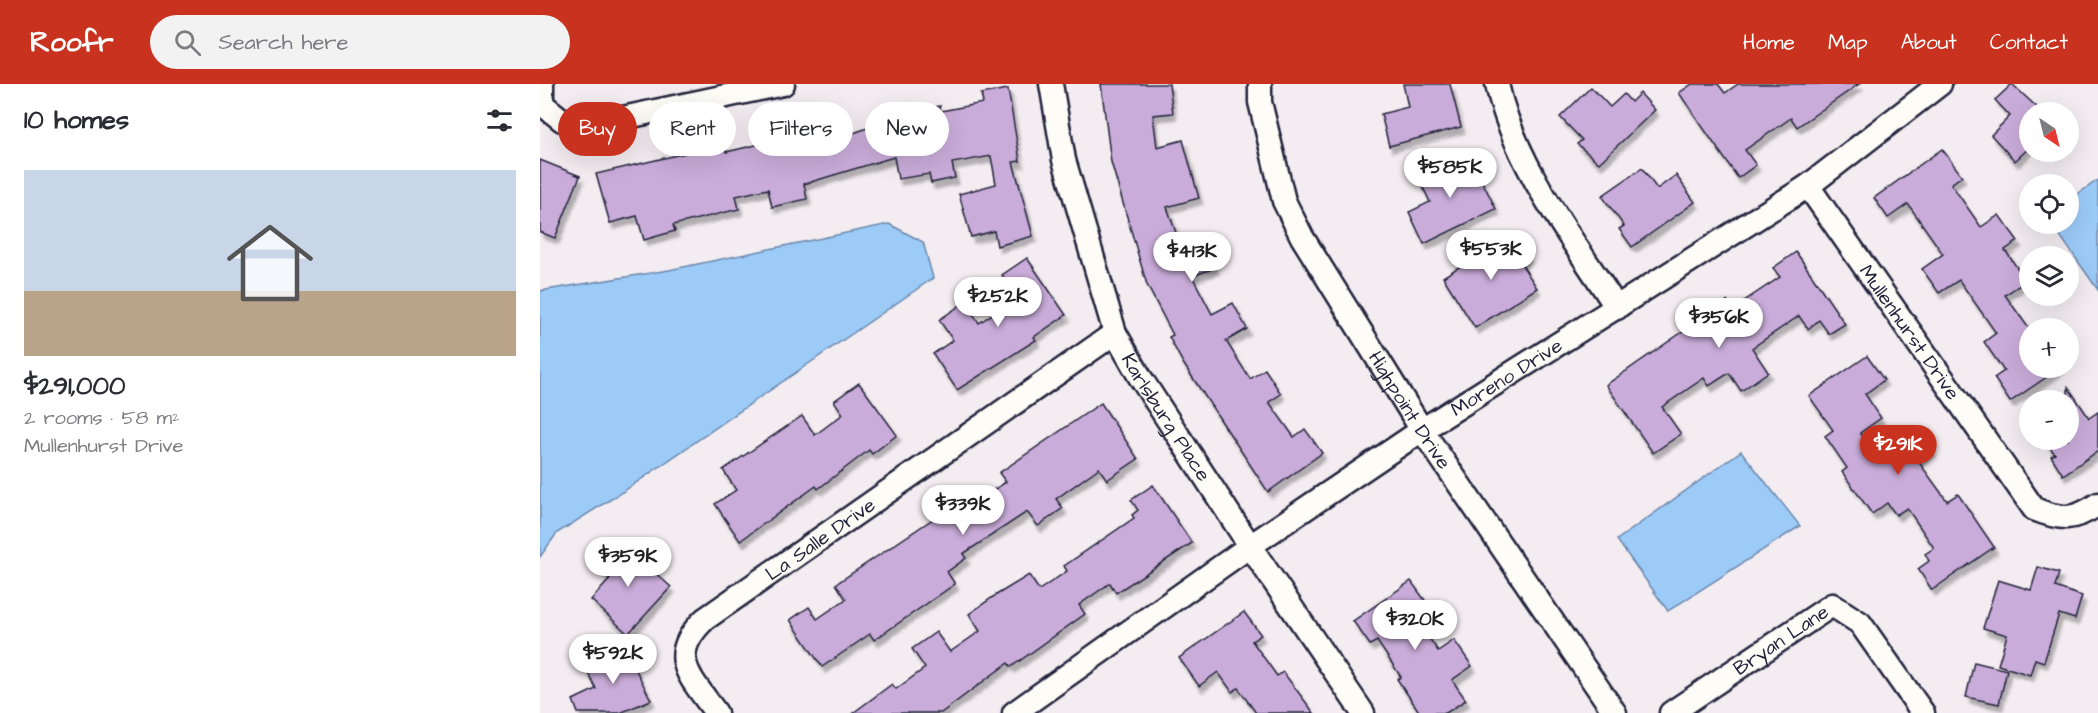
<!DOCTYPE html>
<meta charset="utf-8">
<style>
body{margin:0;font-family:"Architects Daughter",sans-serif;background:#f2f2f3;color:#2b2b33;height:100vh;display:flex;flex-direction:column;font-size:22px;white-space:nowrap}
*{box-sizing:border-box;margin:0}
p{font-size:20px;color:#7c7c81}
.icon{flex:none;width:33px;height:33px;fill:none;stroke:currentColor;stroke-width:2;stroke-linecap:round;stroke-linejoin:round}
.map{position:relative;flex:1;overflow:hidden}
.sheet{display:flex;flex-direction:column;background:#fff;width:540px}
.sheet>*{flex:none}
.top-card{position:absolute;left:18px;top:18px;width:570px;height:54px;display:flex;gap:12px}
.needle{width:39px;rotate:145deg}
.tools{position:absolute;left:1479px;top:18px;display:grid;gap:12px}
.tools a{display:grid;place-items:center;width:60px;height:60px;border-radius:50%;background:#fff;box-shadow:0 6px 24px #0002;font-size:30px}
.price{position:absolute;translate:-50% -51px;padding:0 14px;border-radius:21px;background:#fff;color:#222;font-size:20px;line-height:39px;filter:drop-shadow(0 2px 3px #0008)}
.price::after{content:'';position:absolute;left:50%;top:36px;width:18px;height:14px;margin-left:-9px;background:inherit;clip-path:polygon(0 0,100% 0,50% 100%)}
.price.current{background:#c8321e;color:#fff}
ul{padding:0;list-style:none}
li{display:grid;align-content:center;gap:12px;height:318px;padding:0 24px}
li span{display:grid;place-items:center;height:186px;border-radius:0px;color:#555}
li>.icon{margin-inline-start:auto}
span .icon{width:108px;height:108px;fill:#fffc;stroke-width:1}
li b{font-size:26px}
h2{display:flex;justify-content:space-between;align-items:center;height:72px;padding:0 24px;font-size:26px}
.tag{padding:0 21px;border-radius:27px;background:#fff;box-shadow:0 6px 24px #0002;font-size:21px;line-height:54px}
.tag.current{background:#c8321e;color:#fff}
header{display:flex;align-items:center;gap:36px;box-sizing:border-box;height:84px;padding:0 30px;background:#c8321e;color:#fff}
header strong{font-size:28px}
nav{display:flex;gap:33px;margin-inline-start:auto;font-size:21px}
.search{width:420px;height:54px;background:#f2f2f3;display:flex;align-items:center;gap:15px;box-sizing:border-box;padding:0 21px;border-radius:33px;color:#7c7c81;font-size:22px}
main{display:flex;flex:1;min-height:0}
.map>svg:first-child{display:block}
.water{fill:#9ccbf8;stroke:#6b87ac;stroke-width:1.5}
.building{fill:#c9acd9;stroke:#22223b;stroke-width:1.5;filter:url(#shadow)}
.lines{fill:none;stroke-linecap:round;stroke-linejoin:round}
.minor-casing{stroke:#22223b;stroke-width:27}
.minor{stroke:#fdfcf7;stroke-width:22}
.labels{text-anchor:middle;stroke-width:5;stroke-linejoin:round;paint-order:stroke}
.street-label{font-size:20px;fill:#22223b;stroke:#fdfcf7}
</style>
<header>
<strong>Roofr</strong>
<div class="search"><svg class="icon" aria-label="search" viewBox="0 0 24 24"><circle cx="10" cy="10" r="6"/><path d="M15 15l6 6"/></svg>Search here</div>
<nav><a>Home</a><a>Map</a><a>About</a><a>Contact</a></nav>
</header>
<main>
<section class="sheet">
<h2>10 homes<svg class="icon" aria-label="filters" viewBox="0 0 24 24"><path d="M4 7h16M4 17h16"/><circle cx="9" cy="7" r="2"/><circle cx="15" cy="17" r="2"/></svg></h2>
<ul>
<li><span style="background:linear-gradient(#c9d6e8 65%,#b9a48a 0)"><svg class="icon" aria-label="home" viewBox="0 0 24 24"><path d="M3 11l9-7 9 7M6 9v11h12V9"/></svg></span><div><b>$291,000</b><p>2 rooms · 58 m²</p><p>Mullenhurst Drive</p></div></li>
</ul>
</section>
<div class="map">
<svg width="1558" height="629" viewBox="0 0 1558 629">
<defs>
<filter id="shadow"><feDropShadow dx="3.5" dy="6" stdDeviation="1.5" flood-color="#0004"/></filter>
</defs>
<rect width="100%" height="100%" fill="#f3ecf1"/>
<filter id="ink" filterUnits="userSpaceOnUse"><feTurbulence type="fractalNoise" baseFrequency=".0167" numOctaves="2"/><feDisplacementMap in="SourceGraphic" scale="12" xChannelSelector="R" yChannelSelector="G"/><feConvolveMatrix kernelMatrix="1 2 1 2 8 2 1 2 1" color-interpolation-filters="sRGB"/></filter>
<g filter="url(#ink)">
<!-- water -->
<g class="water">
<polygon points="1558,96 1558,206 1512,140 1528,140 1529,116"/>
<polygon points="349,140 383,158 393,194 84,407 17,449 0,473 0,207 129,186"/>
<polygon points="1201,367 1260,442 1128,527 1077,456"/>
</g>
<!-- building -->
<g class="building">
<polygon points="561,0 629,0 633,29 613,31 617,63 643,56 659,114 627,123 641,163 666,155 675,184 652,192 672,230 693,219 707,245 686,257 710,295 725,285 741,310 729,318 754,353 765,345 782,369 728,408 643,279 629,253 633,251 607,201 571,78"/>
<polygon points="863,0 910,0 921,43 849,62 841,30 868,23"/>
<polygon points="1152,0 1178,0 1185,9 1198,0 1319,0 1257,43 1251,34 1205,66 1216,81 1198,94 1139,9"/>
<polygon points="1472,0 1502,28 1490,28 1490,63 1475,77 1451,51 1470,32 1455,16"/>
<polygon points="1051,3 1070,23 1084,10 1091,18 1100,9 1115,26 1059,79 1037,60 1042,56 1020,33"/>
<polygon points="468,5 480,77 473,78 493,152 457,162 454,147 431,153 419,110 456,100 451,72 412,79 415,94 391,99 389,90 358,95 354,73 264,100 267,115 232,123 228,105 196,112 199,125 133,141 135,147 104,156 97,132 70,139 56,90 184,60 186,68 276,47 275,44 300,36 305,52 347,37 374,32 373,28 400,22 401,27 443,19 441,10"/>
<polygon points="1402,65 1422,92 1411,100 1441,143 1459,131 1478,157 1465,166 1486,197 1465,211 1490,246 1490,284 1520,284 1470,318 1454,294 1464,287 1444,258 1456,249 1419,196 1399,209 1382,185 1403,170 1368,120 1348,134 1334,114"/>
<polygon points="924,69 938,99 942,97 956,125 884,160 869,128 890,118 877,91"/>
<polygon points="0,76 40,92 15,154 0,148"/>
<polygon points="1102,84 1117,105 1136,91 1155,118 1092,163 1079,145 1084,142 1062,112"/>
<polygon points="973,149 988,173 980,178 997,204 935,244 903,193"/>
<polygon points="1256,168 1305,240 1289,250 1279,236 1268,245 1259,232 1212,264 1228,288 1201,307 1189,289 1169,302 1164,294 1122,323 1141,350 1113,369 1066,301 1187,217 1192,225 1240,193 1233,184"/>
<polygon points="487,174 526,231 494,253 496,256 417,306 393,270 413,256 399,236 425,218 439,239 477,213 462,191"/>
<polygon points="1327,272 1344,296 1325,310 1341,334 1320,349 1340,377 1379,348 1392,366 1378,377 1407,417 1418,410 1454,463 1392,506 1378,485 1389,477 1385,470 1394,464 1367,424 1356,431 1347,419 1332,430 1302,388 1307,384 1285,352 1293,346 1269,312"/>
<polygon points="319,299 357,351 332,370 329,366 278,405 276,402 200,457 175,420 196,406 183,386 262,332 275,351 303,330 294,317"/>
<polygon points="1528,303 1549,334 1558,328 1558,367 1523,391 1511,372 1515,370 1504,356 1528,356"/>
<polygon points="561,319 598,375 567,396 559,384 516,415 523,424 498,442 487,428 423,470 426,474 407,488 415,500 334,556 330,550 282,583 250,536 269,523 277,535 306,515 296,500 430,410 435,418 466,398 459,389"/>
<polygon points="613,401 652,459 576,509 570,499 539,521 545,530 471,583 468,579 401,629 313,629 352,600 356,605 385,584 372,565 396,548 410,568 440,547 429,530 453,513 489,491 499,506 527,487 524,482 594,434 592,431 598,426 591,416"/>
<polygon points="79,456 131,503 88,550 51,516 70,495 56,481"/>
<polygon points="1498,483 1519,489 1515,503 1542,512 1535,535 1519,530 1504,578 1495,575 1490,591 1458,581 1467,551 1443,544 1458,496 1491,506"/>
<polygon points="871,497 889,522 874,532 898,567 914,556 932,582 912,596 926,616 906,629 880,629 857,595 861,593 837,557 830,561 813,537"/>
<polygon points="704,528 721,551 712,557 737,592 743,588 774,629 716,629 698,604 692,608 678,588 659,602 639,574"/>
<polygon points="84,562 111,616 80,629 38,629 33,616 56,605 44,580"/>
<polygon points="1434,578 1467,586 1459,620 1426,613"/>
</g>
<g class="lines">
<defs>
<g id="minor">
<polyline points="2,0 2,20 22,36 45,42 243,0"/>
<path id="s1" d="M511,0L524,76L575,249L600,293L710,462L823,629"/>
<path id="s2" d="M720,0V18L744,117L762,153L882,346L1075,629"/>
<path d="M957,0C974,80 1033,156 1077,224"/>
<path id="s3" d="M1268,102L1494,425C1521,436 1534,437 1558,420"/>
<path id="s4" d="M176,629C151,593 125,573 165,535L575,249"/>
<path id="s5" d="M474,629L710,462L882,346L1268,102L1400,0"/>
<path id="s6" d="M1131,629L1292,521L1320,539L1383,629"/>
</g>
</defs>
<!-- minor casing -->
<use href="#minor" class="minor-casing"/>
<!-- minor -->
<use href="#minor" class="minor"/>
</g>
</g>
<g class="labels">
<!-- street labels -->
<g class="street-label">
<text dy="7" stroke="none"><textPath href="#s3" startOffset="178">Mullenhurst Drive</textPath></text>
<text dy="7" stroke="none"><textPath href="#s5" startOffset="596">Moreno Drive</textPath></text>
<text dy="7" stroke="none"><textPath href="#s2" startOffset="364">Highpoint Drive</textPath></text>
<text dy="7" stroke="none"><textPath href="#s1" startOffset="356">Karlsburg Place</textPath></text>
<text dy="7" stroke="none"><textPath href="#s4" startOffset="250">La Salle Drive</textPath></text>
<text dy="7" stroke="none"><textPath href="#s6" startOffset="132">Bryan Lane</textPath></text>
</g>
</g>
</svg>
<div class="tools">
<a><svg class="needle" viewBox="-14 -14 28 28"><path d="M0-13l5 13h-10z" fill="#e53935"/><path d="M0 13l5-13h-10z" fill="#7c7c81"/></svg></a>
<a><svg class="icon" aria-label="locate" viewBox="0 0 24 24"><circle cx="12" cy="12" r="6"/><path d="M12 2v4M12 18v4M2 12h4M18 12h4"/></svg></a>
<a><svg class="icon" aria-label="layers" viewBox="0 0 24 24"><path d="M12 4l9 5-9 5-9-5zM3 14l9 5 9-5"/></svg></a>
<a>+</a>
<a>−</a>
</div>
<b class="price" style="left:910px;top:115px">$585K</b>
<b class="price" style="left:951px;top:197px">$553K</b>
<b class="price" style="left:652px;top:199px">$413K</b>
<b class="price" style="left:458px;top:244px">$252K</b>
<b class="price" style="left:1179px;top:265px">$356K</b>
<b class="price current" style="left:1358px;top:392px">$291K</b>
<b class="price" style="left:423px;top:452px">$339K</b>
<b class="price" style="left:88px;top:504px">$359K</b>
<b class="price" style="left:875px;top:567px">$320K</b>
<b class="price" style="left:73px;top:601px">$592K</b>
<div class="top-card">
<a class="tag current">Buy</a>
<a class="tag">Rent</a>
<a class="tag">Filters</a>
<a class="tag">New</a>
</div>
</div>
</main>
